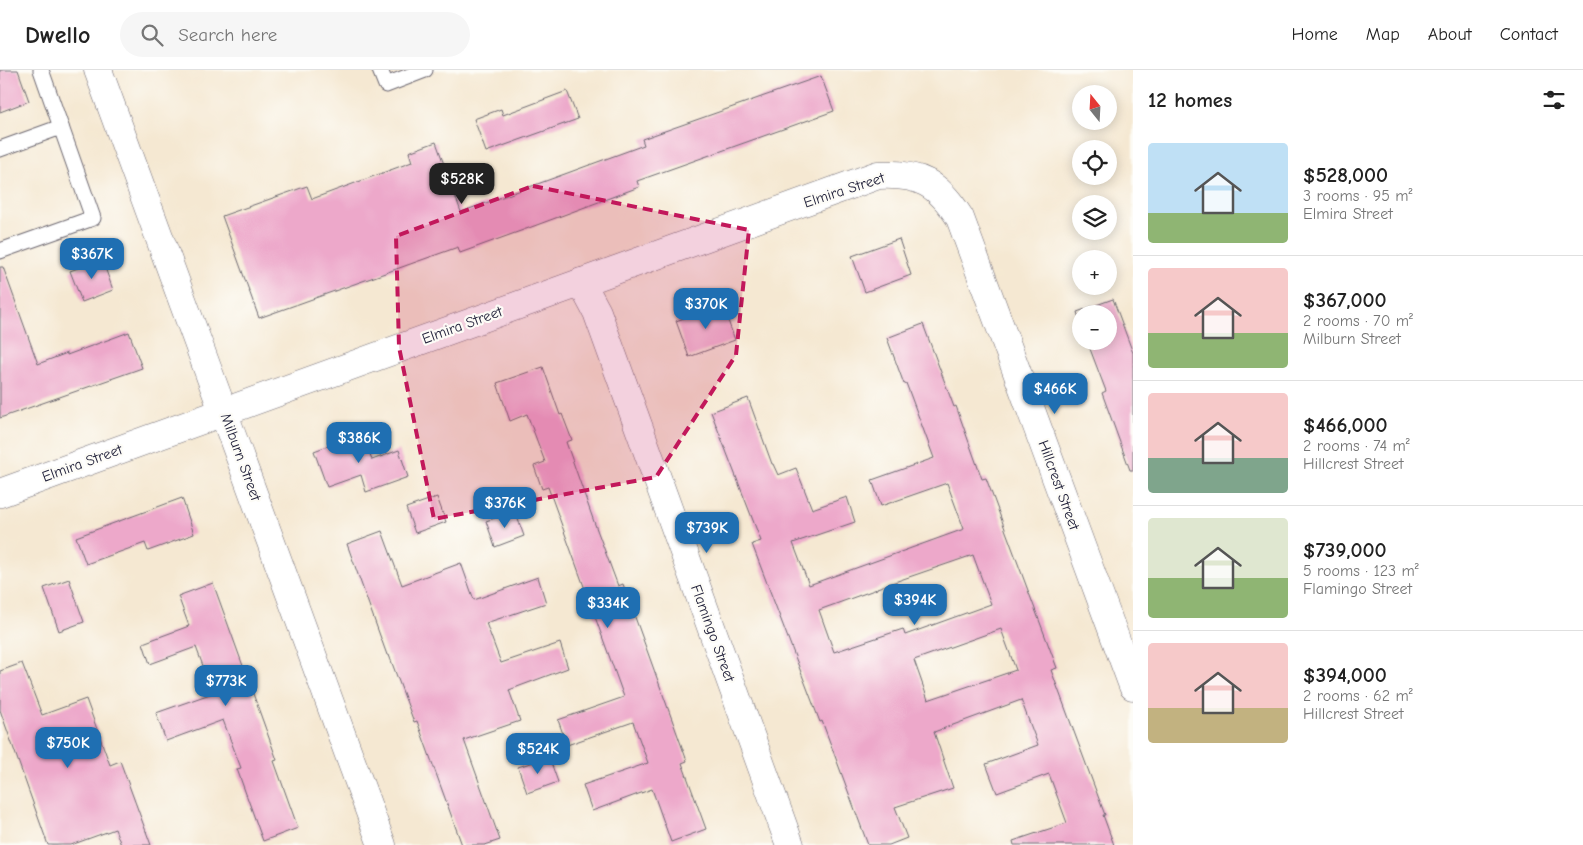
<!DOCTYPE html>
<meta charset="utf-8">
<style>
body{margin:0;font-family:"Comic Neue",sans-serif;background:#f6f6f6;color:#222;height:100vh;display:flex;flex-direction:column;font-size:19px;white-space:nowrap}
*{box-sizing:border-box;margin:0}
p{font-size:16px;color:#767676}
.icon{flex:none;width:28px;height:28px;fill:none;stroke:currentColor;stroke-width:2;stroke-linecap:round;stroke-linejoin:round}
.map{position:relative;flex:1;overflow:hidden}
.drawer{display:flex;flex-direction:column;background:#fff;width:450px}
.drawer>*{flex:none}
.needle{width:32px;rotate:342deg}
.controls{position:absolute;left:1072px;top:15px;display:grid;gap:10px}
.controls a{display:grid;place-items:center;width:45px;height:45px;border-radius:50%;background:#fff;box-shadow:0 2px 12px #0003;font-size:25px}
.price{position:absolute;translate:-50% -42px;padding:0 11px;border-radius:10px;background:#1f6fb2;color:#fff;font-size:16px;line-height:32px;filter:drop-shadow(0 1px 2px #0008)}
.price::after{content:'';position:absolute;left:50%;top:30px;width:15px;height:11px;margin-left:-8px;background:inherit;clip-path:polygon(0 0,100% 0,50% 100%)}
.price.active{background:#222;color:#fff}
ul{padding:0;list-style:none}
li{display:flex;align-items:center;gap:15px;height:125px;padding:0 15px}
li+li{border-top:1px solid #e0e0e0}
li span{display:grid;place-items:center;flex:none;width:140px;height:100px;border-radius:5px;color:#555}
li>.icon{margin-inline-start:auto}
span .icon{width:60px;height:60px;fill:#fffc;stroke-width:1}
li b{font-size:21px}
h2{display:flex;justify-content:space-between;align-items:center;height:60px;padding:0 15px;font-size:21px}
header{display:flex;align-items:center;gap:30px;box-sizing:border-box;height:70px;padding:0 25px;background:#fff;border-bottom:1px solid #e0e0e0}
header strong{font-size:24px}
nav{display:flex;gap:28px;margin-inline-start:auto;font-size:18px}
.search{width:350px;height:45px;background:#f6f6f6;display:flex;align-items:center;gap:12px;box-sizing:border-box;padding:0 18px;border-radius:28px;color:#767676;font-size:19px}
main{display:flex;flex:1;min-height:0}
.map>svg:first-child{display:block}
.building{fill:#eda8ca;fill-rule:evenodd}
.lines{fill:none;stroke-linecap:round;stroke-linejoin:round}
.lane-casing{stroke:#6c6770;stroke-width:17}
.street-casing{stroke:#6c6770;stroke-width:29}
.lane{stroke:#fff;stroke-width:15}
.street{stroke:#fff;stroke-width:28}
.marked{fill:#c2185b;fill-opacity:0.2;stroke:#c2185b;stroke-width:4;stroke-dasharray:10 6;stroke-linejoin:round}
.labels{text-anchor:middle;stroke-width:4.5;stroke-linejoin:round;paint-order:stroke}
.street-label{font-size:15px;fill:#22223b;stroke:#fdfcf7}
</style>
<header>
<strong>Dwello</strong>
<div class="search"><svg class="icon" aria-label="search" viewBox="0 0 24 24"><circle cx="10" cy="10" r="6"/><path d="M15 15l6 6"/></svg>Search here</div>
<nav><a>Home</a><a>Map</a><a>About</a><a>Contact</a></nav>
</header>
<main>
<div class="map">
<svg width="1133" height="775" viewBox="0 0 1133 775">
<rect width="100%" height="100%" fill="#fdfcf7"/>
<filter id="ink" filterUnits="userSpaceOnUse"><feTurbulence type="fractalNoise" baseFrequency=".02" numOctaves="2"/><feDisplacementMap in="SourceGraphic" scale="10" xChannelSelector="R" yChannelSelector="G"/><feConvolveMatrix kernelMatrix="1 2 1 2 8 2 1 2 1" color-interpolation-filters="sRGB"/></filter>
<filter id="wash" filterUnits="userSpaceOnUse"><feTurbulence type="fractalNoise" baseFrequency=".0096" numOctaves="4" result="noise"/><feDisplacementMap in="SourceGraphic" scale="20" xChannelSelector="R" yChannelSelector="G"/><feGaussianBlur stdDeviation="1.12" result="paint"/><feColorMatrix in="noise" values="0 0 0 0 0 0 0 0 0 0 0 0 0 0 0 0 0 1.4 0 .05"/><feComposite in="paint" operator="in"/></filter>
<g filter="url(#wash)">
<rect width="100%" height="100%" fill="#f5e8d2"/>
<g id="blocks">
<!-- building -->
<g class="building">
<polygon points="0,0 18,0 29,31 0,42"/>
<polygon points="821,6 834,41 637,111 639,117 526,159 460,183 458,177 259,248 222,146 307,116 312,129 412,92 409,82 436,72 461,142 644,75 642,69"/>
<polygon points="567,21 578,49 486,82 474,49 501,39 503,45"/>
<polygon points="899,169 911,205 865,222 852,186"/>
<polygon points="102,189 113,220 82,232 70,201"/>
<polygon points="0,197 3,197 38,294 67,283 67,285 129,262 142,298 0,348"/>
<polygon points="1113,229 1133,283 1133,400 1130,400 1102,323 1106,321 1087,271 1109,271 1109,244 1081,244 1081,255 1077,242"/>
<polygon points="722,234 735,270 689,287 676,251"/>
<path d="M923,254L954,337L956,336L982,409L986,408L1057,598L1051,600L1105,745H1103L1114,775H1014L1013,771L1067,753L1049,704L997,723L986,694L1038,675L1021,630L934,662L953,718L895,737L907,768L889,775H868L822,651L820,652L752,474L761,471L711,342L748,328L772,394H773L778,405L796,398L812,439L847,427L855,452L793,473L809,515L964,459L947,413L881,436L872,410L934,388L906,313L904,314L887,268ZM973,485L991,534L905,565L903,559L834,582L819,540L877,519V518ZM1001,559L1016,600L928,630L914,590Z"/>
<polygon points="543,297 560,345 562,344 572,370 566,372 593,449 618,516 623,514 687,691 682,693 706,759 671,772 652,719 592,741 583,715 648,693 633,652 567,675 558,650 624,627 548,417 542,419 534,396 545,392 527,344 510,351 497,313"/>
<polygon points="363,363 372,390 399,380 408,407 366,422 361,405 327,417 314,381"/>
<polygon points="437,427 446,452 415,463 406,438"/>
<polygon points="182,428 194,464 148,481 145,473 86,494 76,467"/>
<polygon points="515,441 524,466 495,477 486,451"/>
<polygon points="382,461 402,515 461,493 474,530 538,507 546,533 486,553 501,593 560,573 568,598 509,620 520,651 464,670 500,770 485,775 462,775 417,651 414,652 389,585 387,585 347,474"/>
<polygon points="69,509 84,552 59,561 44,518"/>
<polygon points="213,513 277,690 274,691 298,758 263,771 237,699 241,698 223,650 166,671 156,643 213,623 196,577 150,594 143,573 189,556 178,526"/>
<polygon points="22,593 42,645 86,629 110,695 120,691 151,775 121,775 115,759 71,775 48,775 0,640 0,601"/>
<polygon points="549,687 558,712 527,723 518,697"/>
</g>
</g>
</g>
<g filter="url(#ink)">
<use href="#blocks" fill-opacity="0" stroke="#6c6770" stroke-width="1"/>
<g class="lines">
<defs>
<g id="lane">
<polyline points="380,0 386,15 425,0"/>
<polyline points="0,79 61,57"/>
<polyline points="0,181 93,148 41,0"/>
</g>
<g id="street">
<polyline points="98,0 382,775"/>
<polyline points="581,212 597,242 790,775"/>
<path d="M0,423L878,105C920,103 938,113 960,148L1133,616"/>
</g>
</defs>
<!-- lane casing -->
<use href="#lane" class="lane-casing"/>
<!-- street casing -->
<use href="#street" class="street-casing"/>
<!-- lane -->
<use href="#lane" class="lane"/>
<!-- street -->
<use href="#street" class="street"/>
</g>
</g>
<!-- marked area -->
<path class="marked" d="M533,116L749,160L736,285L656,407L434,449L399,277L396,166Z"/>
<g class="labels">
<!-- street labels -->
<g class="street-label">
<text transform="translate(844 120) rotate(-18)" y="5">Elmira Street</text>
<text transform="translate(462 255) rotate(-20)" y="5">Elmira Street</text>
<text transform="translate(241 387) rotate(70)" y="5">Milburn Street</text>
<text transform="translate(82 393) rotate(-20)" y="5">Elmira Street</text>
<text transform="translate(1059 415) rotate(70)" y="5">Hillcrest Street</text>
<text transform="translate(713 563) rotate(70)" y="5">Flamingo Street</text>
</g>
</g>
</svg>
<div class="controls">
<a><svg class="needle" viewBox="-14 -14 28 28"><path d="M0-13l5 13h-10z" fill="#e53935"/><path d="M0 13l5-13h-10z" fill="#767676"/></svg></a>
<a><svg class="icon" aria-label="locate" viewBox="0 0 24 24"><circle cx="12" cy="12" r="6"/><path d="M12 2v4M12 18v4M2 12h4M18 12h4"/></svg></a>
<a><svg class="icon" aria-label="layers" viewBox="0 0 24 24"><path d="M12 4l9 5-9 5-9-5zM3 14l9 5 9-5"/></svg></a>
<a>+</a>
<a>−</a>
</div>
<b class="price active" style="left:462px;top:135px">$528K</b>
<b class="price" style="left:92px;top:210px">$367K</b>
<b class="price" style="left:706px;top:260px">$370K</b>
<b class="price" style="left:1055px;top:345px">$466K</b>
<b class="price" style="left:359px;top:394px">$386K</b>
<b class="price" style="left:505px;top:459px">$376K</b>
<b class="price" style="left:707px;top:484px">$739K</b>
<b class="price" style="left:915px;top:556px">$394K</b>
<b class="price" style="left:608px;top:559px">$334K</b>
<b class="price" style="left:226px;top:637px">$773K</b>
<b class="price" style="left:68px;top:699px">$750K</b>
<b class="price" style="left:538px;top:705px">$524K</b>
</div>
<section class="drawer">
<h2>12 homes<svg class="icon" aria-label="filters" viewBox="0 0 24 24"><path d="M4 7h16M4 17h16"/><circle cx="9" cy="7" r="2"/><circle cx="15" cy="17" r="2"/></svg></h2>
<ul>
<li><span style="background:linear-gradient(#bfe0f5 70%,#8fb573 0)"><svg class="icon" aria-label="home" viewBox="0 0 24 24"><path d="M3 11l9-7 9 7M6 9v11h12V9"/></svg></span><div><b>$528,000</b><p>3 rooms · 95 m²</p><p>Elmira Street</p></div></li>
<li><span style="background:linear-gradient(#f6c9c9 65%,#8fb573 0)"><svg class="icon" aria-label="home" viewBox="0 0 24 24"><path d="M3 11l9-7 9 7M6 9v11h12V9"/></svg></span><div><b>$367,000</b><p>2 rooms · 70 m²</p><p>Milburn Street</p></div></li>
<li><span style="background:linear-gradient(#f6c9c9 65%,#7fa58c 0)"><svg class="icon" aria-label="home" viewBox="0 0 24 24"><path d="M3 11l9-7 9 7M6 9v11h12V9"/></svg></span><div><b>$466,000</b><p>2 rooms · 74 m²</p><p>Hillcrest Street</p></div></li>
<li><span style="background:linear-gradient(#dfe7d0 60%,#8fb573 0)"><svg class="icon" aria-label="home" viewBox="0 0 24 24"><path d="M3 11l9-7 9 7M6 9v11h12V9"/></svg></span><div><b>$739,000</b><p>5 rooms · 123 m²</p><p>Flamingo Street</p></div></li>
<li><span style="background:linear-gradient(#f6c9c9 65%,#c2b280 0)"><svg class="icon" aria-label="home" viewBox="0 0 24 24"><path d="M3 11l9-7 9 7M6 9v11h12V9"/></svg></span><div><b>$394,000</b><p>2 rooms · 62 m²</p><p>Hillcrest Street</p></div></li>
</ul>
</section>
</main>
